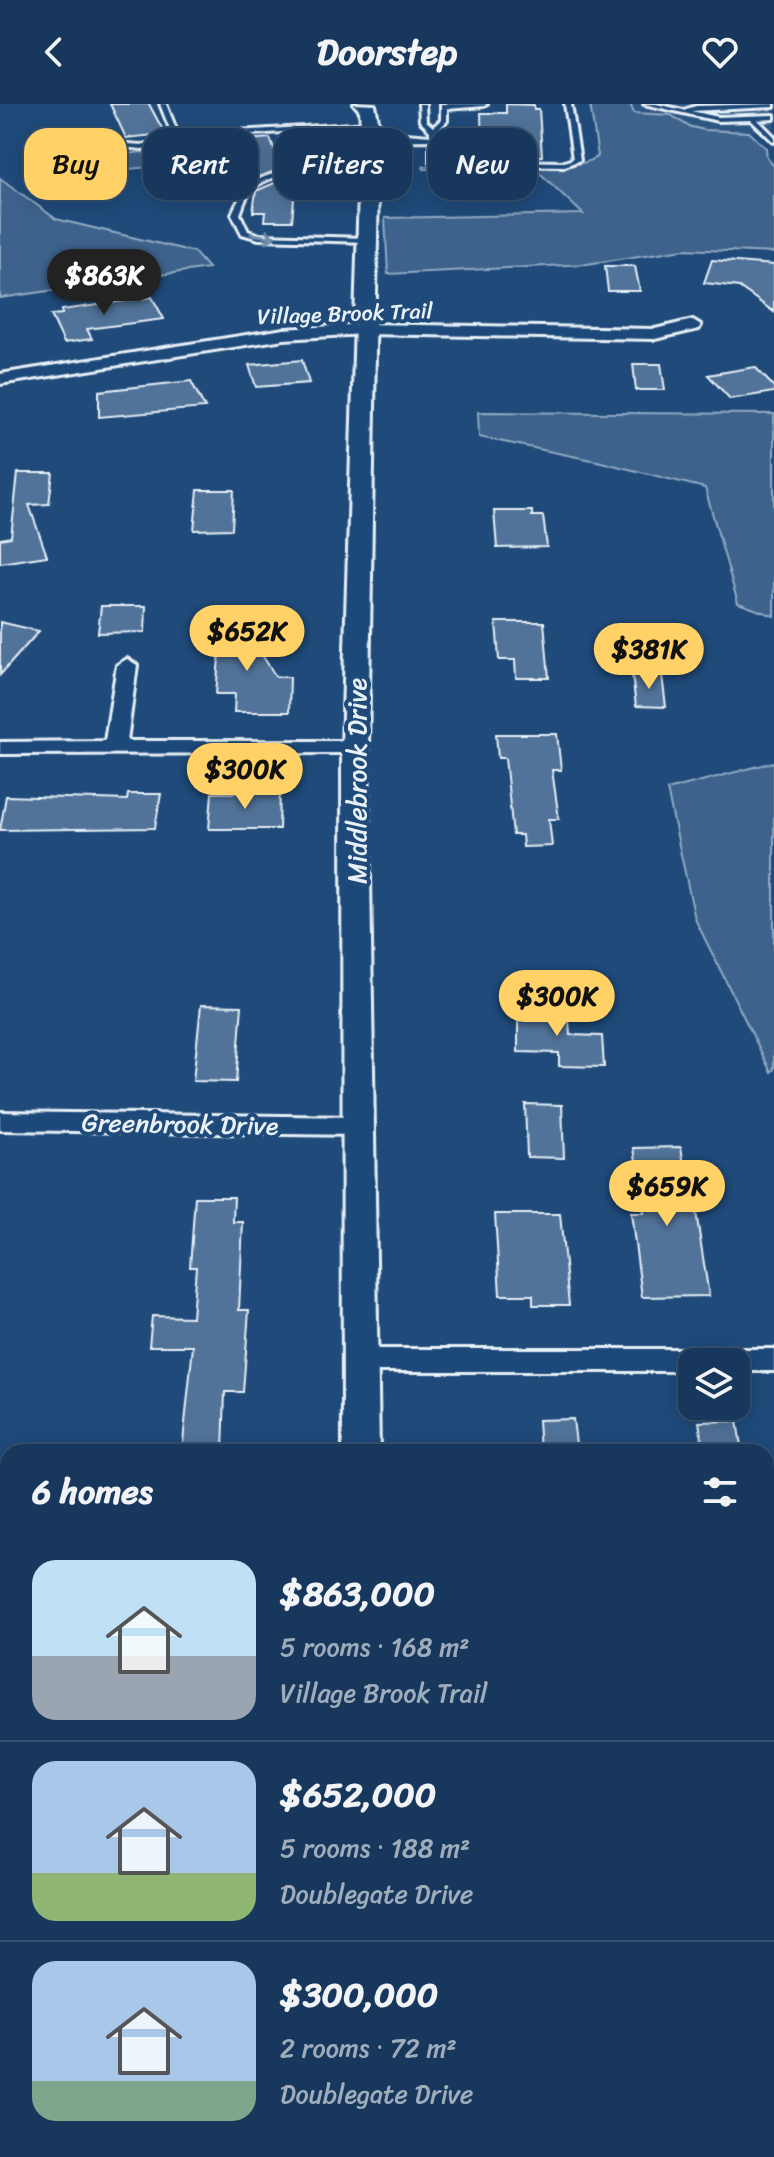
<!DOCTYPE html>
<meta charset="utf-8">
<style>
body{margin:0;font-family:Sriracha,sans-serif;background:#203f62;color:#f1f3f6;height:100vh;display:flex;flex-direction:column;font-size:30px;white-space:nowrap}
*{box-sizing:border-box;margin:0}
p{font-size:26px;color:#9eacbb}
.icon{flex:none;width:44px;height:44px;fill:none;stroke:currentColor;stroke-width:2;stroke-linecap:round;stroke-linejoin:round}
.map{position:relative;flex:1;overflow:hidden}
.sheet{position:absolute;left:0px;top:1340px;width:774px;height:714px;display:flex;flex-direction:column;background:#17385c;border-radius:24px 24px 0 0;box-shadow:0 4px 20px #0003,0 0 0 2px #365272}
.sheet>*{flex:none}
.guide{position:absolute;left:24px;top:24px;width:726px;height:72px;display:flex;gap:16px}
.tools{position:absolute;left:678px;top:1244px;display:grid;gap:16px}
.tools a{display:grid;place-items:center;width:72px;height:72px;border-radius:16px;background:#17385c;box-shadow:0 4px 20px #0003,0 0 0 2px #365272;font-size:40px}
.price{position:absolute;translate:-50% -68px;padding:0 18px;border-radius:28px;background:#ffd166;color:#111;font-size:26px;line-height:52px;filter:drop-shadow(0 2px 4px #0008)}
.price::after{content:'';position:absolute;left:50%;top:48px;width:24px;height:18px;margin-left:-12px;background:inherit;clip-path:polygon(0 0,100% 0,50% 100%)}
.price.current{background:#222;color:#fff}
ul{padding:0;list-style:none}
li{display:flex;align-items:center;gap:24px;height:200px;padding:0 32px}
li+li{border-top:2px solid #365272}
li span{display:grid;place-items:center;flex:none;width:224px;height:160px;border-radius:24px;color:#555}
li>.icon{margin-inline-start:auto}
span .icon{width:96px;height:96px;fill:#fffc;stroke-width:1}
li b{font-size:34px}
h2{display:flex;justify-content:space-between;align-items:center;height:96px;padding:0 32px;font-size:34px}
.chip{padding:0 28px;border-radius:24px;background:#17385c;box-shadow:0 4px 20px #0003,0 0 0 2px #365272;font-size:28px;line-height:72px}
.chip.current{background:#ffd166;color:#111}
header{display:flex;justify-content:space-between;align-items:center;height:104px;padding:0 32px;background:#17385c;font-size:36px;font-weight:700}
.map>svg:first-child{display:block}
.built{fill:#2e5683}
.green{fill:#3c628c;stroke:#92aac2;stroke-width:2}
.building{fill:#517399;stroke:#e8f1f8;stroke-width:2}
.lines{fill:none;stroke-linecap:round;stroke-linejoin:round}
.service-casing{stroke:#e8f1f8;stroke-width:6}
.minor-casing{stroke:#e8f1f8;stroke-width:6}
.tertiary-casing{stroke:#e8f1f8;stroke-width:6}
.service{fill:#1f4a7a;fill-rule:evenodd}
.minor{fill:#1f4a7a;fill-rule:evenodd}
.tertiary{fill:#1f4a7a;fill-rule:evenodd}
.oneway{stroke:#6f8dac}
.labels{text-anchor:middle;stroke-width:8;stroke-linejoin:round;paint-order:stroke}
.far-street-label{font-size:22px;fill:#e8f1f8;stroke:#1f4a7a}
.street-label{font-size:26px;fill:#e8f1f8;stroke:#1f4a7a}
</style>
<header><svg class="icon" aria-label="back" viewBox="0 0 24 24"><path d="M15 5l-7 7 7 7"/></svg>Doorstep<svg class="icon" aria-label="heart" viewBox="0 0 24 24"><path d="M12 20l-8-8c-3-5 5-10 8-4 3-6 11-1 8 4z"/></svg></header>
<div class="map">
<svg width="774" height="2053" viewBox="0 0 774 2053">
<rect width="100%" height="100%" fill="#1f4a7a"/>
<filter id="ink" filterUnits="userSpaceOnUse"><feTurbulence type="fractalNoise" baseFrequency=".0125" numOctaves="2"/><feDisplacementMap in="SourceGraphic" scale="16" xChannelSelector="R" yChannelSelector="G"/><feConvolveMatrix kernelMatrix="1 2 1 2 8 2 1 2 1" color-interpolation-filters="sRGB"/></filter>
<g filter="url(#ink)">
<!-- built -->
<polygon class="built" points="630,0 774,0 774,24 749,28 704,26 688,22 671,11 634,9"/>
<!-- green -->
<g class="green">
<path d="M590,0H630L634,9L671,11L688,22L704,26L749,28L766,44L767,54L774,62V149L684,145L587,160L388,170L385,114L583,110L540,69L424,65L423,62C456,62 579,71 598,52Z"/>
<polygon points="144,48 150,63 32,74 27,60"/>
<polygon points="0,74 56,115 194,148 208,164 0,194"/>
<polygon points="478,308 774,310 774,512 738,499 705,384 597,357 479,333"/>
<polygon points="774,658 774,965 771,968 695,815 667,686"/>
</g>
<!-- building -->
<g class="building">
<polygon points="110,0 149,0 165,30 126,34"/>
<polygon points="506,0 534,1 534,5 539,5 542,52 477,54 477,44 482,44 481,9 506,9"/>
<polygon points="270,34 282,65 258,73 246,36"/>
<polygon points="478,64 509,64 510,86 478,86"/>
<polygon points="286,74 294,95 292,117 264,117 265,108 253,108 256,87"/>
<polygon points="712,156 774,161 774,208 739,183 704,179"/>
<polygon points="605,162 635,162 640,187 608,187"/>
<polygon points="152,193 164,215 87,225 92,235 64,239 51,211 62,210 62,206"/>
<polygon points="302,256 309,279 256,283 249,261"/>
<polygon points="633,260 661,260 665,286 636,286"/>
<polygon points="755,263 774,283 774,288 730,295 708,271"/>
<polygon points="191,277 205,304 99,313 99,287"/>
<polygon points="18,369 53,369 49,400 29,401 47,452 0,459 0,435 11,433"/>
<polygon points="198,386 234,386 232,425 194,426"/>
<polygon points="494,407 532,407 532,412 543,412 547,443 497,444"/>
<polygon points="101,502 146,502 145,528 98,529"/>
<polygon points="0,518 39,527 0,571"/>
<polygon points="496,518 544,518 549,574 516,574 515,556 499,556"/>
<polygon points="242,519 276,573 290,573 289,608 234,608 235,590 216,590 219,553 204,527"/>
<polygon points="632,571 662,571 666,603 636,602"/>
<polygon points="496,630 557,630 561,666 552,666 559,715 549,715 552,742 523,743 522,731 513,731 505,654 498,654"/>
<polygon points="280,688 279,725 209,725 212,689"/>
<polygon points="128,690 161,690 155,724 0,726 6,692 127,696"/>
<polygon points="201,901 242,902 236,978 193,977"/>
<polygon points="523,902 560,902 560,915 569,915 570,931 602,932 604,963 559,962 559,949 518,948 518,914 523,914"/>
<polygon points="525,1000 562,1001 564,1054 527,1053"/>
<polygon points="681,1043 692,1108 696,1108 709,1192 642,1193 631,1109 644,1109 634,1044"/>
<polygon points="195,1093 234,1093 233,1118 243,1118 239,1206 249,1206 243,1288 225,1288 223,1348 182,1348 193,1242 149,1242 152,1212 192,1213 196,1163 190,1163"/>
<polygon points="495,1110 560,1110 569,1201 533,1201 533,1191 500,1191"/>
<polygon points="573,1315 577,1348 540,1348 538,1316"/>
<polygon points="737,1317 742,1348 704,1348 699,1318"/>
</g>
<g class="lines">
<defs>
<g id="service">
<polygon points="160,0 166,0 176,25 173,37 142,45 111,42 111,40 113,39 142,41 168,35 170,25"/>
<polygon points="419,0 425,0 426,17 433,23 441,16 441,0 487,0 484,2 447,5 447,17 436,28 436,56 564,58 573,55 565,0 571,0 580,56 565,62 433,60 430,58 430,36 367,37 366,36 369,34 397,33 368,30 367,29 370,27 430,32 430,27 420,17"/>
<polygon points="644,0 656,0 683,6 696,2 774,0 774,3 691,7 718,13 774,11 774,15 758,16 774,32 774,38 751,16 718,17"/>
<polygon points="370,19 373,21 372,22 307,27 302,30 309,47 371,50 372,51 369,53 304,50 296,30 298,27 238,31 230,36 233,50 230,52 227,50 223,35 236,27"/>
<path d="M292,66L368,69L371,71L368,73C336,71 275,60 251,87C245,93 243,103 240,110L248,127L260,131L365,134L369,136L368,138L259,135L242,130L232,110C246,78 258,72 292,66Z"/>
</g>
<g id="minor">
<polygon points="693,216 701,221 699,225 655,235 364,230 284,235 0,280 0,270 284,225 364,220 655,225"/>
<polygon points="127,555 137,561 127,637 355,637 366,643 355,649 0,650 0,638 105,637 117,561"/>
<polygon points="0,1008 360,1013 369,1015 373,1022 369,1029 360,1031 0,1026"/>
<polygon points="360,1245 774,1245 774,1267 736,1267 736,1258 692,1258 692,1267 360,1267 350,1264 346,1256 350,1248"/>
<rect x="0" y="1624" width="8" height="30"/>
<polygon points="766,2022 774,2022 774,2053 752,2053 749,2046 766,2046"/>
<polygon points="356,2046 506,2046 503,2053 353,2053"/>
</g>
<g id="tertiary">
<polygon points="354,0 375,1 379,21 368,643 379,1348 343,1348 342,643 361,21 360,7"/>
<polygon points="344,2046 390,2046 391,2053 345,2053"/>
</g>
</defs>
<!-- service casing -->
<use href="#service" class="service-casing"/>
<!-- minor casing -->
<use href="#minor" class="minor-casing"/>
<!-- tertiary casing -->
<use href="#tertiary" class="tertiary-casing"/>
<!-- service -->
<use href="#service" class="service"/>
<!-- minor -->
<use href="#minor" class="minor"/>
<!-- tertiary -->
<use href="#tertiary" class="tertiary"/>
</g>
<!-- one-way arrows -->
<defs><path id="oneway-shaft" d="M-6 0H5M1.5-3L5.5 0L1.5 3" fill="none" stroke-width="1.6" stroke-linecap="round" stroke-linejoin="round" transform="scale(2)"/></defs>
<use class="oneway" href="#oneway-shaft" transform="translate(263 132) rotate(10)"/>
</g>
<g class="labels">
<!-- far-street labels -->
<g class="far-street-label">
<text transform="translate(345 209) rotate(-2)" y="8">Village Brook Trail</text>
</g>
<!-- street labels -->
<g class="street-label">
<text transform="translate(357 677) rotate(-90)" y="9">Middlebrook Drive</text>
<text transform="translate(180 1020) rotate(1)" y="9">Greenbrook Drive</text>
</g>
</g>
</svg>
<div class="tools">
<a><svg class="icon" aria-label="layers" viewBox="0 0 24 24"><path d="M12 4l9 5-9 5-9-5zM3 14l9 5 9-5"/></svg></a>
</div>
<b class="price current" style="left:104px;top:213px">$863K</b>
<b class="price" style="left:247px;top:569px">$652K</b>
<b class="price" style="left:649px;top:587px">$381K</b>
<b class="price" style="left:245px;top:707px">$300K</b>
<b class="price" style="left:557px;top:934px">$300K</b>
<b class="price" style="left:667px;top:1124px">$659K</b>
<div class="guide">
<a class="chip current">Buy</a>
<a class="chip">Rent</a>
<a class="chip">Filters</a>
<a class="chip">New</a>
</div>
<section class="sheet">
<h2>6 homes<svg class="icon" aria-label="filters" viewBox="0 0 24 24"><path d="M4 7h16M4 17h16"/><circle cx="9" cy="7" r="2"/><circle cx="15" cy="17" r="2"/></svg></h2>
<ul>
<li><span style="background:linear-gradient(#bfe0f5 60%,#9aa5b1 0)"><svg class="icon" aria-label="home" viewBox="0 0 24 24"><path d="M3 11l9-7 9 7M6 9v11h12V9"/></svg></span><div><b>$863,000</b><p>5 rooms · 168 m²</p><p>Village Brook Trail</p></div></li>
<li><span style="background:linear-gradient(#a9c7e8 70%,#8fb573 0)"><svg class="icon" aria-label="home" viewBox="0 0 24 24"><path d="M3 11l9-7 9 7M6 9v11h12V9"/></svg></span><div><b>$652,000</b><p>5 rooms · 188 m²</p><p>Doublegate Drive</p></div></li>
<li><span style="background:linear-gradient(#a9c7e8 75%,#7fa58c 0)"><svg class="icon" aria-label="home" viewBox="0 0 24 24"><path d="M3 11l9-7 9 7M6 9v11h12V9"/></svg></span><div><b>$300,000</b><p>2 rooms · 72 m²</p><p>Doublegate Drive</p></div></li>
</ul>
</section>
</div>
